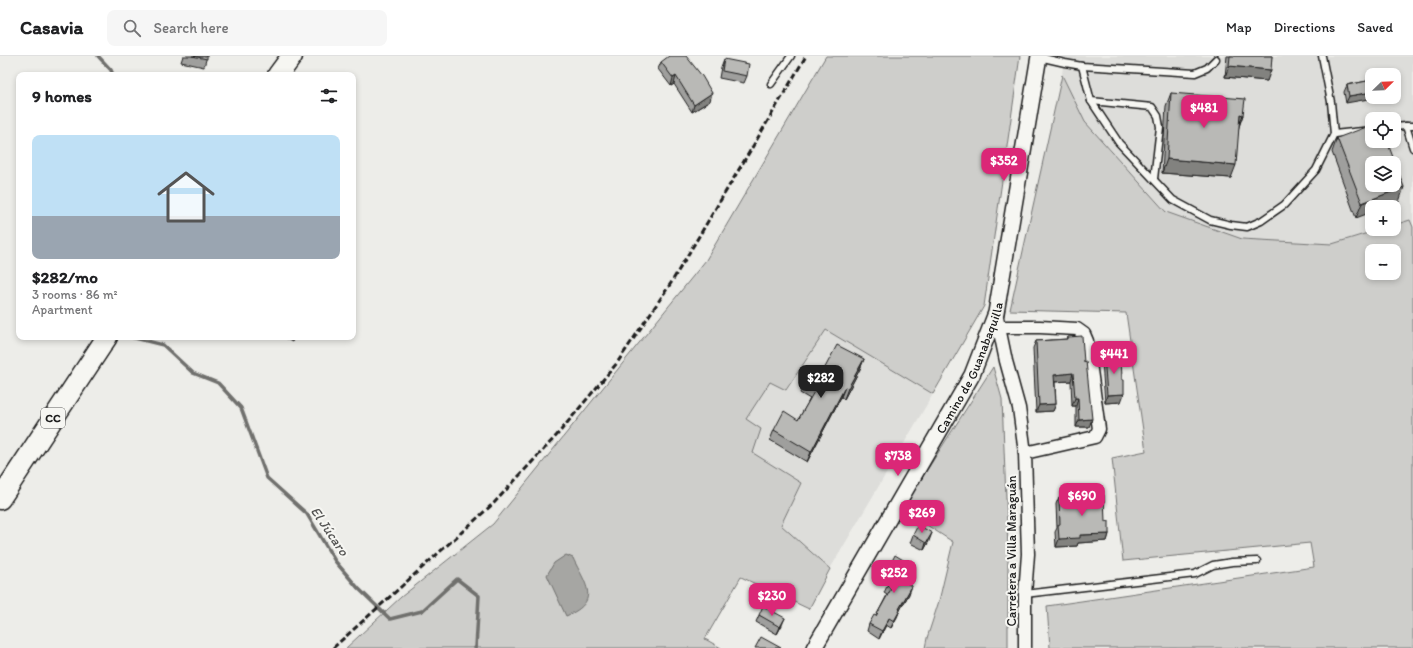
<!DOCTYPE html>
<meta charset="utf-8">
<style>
body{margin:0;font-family:Itim,sans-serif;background:#f6f6f6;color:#202124;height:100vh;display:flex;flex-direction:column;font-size:15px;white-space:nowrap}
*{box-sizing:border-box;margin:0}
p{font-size:13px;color:#757577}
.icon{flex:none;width:22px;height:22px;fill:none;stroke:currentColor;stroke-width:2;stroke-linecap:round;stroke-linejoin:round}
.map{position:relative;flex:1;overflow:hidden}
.details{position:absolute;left:16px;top:16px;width:340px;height:268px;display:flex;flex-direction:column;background:#fff;border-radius:8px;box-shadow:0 2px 6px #0003}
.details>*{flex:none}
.needle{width:26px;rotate:67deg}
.fabs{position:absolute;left:1365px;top:12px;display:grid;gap:8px}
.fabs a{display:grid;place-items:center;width:36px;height:36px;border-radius:8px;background:#fff;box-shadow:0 2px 6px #0003;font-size:20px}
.price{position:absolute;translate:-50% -34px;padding:0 9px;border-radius:8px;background:#db2777;color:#fff;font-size:13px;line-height:26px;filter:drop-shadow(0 1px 2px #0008)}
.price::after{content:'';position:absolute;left:50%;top:24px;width:12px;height:9px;margin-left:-6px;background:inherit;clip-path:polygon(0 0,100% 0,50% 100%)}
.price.current{background:#222;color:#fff}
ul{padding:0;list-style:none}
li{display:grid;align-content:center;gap:8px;height:212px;padding:0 16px}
li span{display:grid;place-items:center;height:124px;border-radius:8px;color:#555}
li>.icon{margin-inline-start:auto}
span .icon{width:72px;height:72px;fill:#fffc;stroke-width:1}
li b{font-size:17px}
h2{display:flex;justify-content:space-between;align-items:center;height:48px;padding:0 16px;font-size:17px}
header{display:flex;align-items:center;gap:24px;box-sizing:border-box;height:56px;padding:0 20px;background:#fff;border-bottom:1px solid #e0e0e0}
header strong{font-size:19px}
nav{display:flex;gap:22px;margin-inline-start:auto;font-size:14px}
.search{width:280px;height:36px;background:#f6f6f6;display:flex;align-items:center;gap:10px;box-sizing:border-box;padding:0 14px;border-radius:8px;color:#757577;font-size:15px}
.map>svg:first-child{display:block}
.built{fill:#ddddda;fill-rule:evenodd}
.green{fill:#cececb;stroke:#757574;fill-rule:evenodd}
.water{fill:#a6a6a3;stroke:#6f6f6d}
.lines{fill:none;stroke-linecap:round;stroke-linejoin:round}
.stream{stroke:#6f6f6d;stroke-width:3.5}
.service-casing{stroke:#1c1c1c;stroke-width:9}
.minor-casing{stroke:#1c1c1c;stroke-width:15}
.tertiary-casing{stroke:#1c1c1c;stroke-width:18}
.trunk-casing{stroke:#1c1c1c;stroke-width:23}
.service{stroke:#f6f6f2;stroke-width:6}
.minor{stroke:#f6f6f2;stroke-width:12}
.tertiary{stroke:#f6f6f2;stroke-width:15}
.trunk{stroke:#f6f6f2;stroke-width:20}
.rail{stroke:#1c1c1c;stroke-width:3;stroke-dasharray:6 3;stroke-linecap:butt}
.wall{fill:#9f9f9d;stroke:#1c1c1c}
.shaded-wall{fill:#82827f;stroke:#1c1c1c}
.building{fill:#b9b9b6;stroke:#1c1c1c;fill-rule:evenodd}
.labels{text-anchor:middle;stroke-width:4;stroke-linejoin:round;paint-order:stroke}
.shield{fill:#f6f6f2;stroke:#5d5d5c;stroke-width:1}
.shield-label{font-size:12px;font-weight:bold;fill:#1c1c1c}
.street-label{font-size:13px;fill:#1c1c1c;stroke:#f6f6f2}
.water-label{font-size:14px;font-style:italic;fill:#535352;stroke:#f6f6f2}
</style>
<header>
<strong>Casavia</strong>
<div class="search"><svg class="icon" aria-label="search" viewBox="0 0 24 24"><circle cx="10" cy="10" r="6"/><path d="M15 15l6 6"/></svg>Search here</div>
<nav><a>Map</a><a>Directions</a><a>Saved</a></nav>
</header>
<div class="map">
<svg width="1413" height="592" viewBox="0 0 1413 592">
<rect width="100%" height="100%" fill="#edede9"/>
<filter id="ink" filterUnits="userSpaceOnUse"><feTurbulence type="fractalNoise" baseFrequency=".025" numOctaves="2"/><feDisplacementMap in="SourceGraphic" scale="8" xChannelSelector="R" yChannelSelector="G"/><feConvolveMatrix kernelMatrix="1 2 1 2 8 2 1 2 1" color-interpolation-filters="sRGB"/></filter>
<g filter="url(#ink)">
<!-- built -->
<g class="built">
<path d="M1064,0H1413V171L1410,164L1394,169V151H1372V173H1381L1332,188L1242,183L1166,156L1085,66L1062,19ZM1372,19H1394V41H1372ZM1372,63H1394V85H1372ZM1372,107H1394V129H1372Z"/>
<polygon points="826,274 933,338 830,513 781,469 801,427 753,397 746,363 770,325 787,334"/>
</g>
<!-- green -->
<g class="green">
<polygon points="826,0 1020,0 984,250 933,338 826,274 786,334 770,326 746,363 761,373 753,397 801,427 781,469 830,513 809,553 741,521 705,583 721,592 346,592 401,541 493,468 706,204"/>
<path d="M1062,19L1085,66L1166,156L1242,183L1332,188L1381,173H1394V169L1410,164L1413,171V592H1050L1047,550L1314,511L1310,487L1123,505L1112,402L1146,395L1126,257L1010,254ZM1372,195H1394V217H1372Z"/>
<polygon points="993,311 1002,343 1008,492 1008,592 925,592 927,582 939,545 953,486 902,453"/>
</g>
<!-- water -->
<path class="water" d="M566,499L573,502C585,528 602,545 566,560L547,519L554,507Z"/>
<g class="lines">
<!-- stream -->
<g class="stream">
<polyline points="98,0 111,14 113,19"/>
<polyline points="131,281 163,289 193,317 218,327 241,352 267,422 307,458 335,505 358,532 390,563 422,555 457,523 479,540 476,591 475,592"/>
</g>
<defs>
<g id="service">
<polyline points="1039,1 1065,7 1082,10 1195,17 1207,12 1216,3"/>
<polyline points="1082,10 1091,45 1119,87 1173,144 1210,164 1231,169 1247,171 1261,165 1284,149 1316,114 1334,78 1331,46 1322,0"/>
<polyline points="771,28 791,0"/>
<polyline points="1091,45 1152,51 1158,60 1160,71 1154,123"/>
<polyline points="1413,70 1406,70 1413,92"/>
<polyline points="1394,71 1406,70"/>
<polyline points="1334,78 1372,74"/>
<polyline points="1025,538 1195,518 1213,509 1232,506 1257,505"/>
</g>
<g id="minor">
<polyline points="996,257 1006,305 1019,352 1025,397 1028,498 1025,538 1025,592"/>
<polyline points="999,271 1040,271 1077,273 1084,278 1087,285 1099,373 1095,381 1025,397"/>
</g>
<g id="tertiary">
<path id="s1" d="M814,592L972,319L996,257L1039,0"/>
</g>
<g id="trunk">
<polyline points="278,19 292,0"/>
<polyline points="0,443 107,281"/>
</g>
</defs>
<!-- service casing -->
<use href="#service" class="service-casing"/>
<!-- minor casing -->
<use href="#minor" class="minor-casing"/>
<!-- tertiary casing -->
<use href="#tertiary" class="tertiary-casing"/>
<!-- trunk casing -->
<use href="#trunk" class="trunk-casing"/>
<!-- service -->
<use href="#service" class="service"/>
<!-- minor -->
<use href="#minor" class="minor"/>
<!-- tertiary -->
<use href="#tertiary" class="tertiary"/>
<!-- trunk -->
<use href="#trunk" class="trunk"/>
<!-- rail -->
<polyline class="rail" points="333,592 494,447 557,379 617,307 671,227 753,90 806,0"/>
</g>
<!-- wall -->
<g class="wall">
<polygon points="183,0 207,0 204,11 181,6"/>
<polygon points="1227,0 1272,0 1267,25 1225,21"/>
<polygon points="724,3 747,20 744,27 719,22 721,11"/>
<polygon points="661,6 710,45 692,56 674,28 671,30 658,13"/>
<polygon points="1372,24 1346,47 1344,36 1347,29"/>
<polygon points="1171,37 1243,59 1239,71 1231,122 1162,117 1166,50"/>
<polygon points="1337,82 1399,146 1385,151 1372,151 1356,162 1332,96"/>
<polygon points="283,281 294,281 292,286"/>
<polygon points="1068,281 1084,306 1089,371 1076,371 1076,350 1072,350 1071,325 1055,326 1056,348 1053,355 1036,356 1033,292 1036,285 1067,283"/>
<polygon points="1104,299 1121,346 1105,347 1102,306"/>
<polygon points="864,303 860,313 844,343 841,341 807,406 770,384 774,374 798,364 810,343 800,337 804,327 820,321"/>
<polygon points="1059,441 1105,466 1109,478 1107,485 1078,487 1077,490 1056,491 1055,476 1057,472 1056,448"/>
<polygon points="913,479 929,485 924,494 910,487"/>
<polygon points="890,509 913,510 911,517 905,527 909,538 900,554 897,561 891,572 886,569 879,583 867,575 869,568 876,560 887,539 884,537 887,530 893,519 887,516"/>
<polygon points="759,559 782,569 777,578 756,566"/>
</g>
<!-- shaded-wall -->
<g class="shaded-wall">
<polygon points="1229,10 1271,14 1267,25 1225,21"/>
<polygon points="676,20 674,28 671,30 673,22"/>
<polygon points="1372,36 1372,41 1380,41 1346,47 1349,40"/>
<polygon points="712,37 710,45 692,56 694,49"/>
<polygon points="1240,58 1243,59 1238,72"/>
<polygon points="1167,103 1236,109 1231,122 1162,117"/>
<polygon points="1404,131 1399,146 1385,151 1372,151 1372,156 1356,162 1362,147"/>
<polygon points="864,303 860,313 844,343 848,332"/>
<polygon points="1073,317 1071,325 1052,326 1054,319"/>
<polygon points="845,331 841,341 807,406 811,396"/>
<polygon points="1124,338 1121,346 1105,347 1107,339"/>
<polygon points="1075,342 1078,342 1076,350 1072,350"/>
<polygon points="1056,348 1053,355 1036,356 1039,349"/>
<polygon points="1092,363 1089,371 1076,371 1079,364"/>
<polygon points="932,477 929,485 924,494 926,487"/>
<polygon points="1109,478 1107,485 1078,487 1077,490 1056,491 1059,483 1080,479"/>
<polygon points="913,510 911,517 902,534 904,526"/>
<polygon points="912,530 909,538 900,554 897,561 891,572 899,553"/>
<polygon points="785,562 782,569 777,578 780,571"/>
<polygon points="889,562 886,569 879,583 882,575"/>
</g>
<!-- building -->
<g class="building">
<polygon points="192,0 207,0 207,3"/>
<polygon points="669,0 686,0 702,20 712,37 694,49 676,20 673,22 661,6"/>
<polygon points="1230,0 1272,0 1271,14 1229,10"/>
<polygon points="724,3 749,8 747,20 722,15"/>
<polygon points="1372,24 1372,36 1349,40 1347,29"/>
<polygon points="1171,37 1245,43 1243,59 1240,58 1236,109 1167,103"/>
<path d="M1372,69V85H1387L1404,131L1362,147L1337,82ZM1372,107H1394V129H1372Z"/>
<polygon points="1082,280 1084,306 1086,305 1092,363 1079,364 1078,342 1075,342 1073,317 1054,319 1056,348 1039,349 1036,285 1068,283 1068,281"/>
<polygon points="837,289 864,303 848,332 845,331 811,396 774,374 784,355 798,364 815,334 804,327 810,316 820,321"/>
<polygon points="1121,298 1122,324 1124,324 1124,338 1107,339 1104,299"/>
<polygon points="1104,439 1105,466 1109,465 1109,478 1080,479 1080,482 1059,483 1058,469 1060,468 1059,441"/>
<polygon points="918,469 932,477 926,487 913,479"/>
<polygon points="895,499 913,510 904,526 912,530 899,553 900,554 894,565 889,562 882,575 869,568 874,559 876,560 891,533 887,530 897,512 890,509"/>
<polygon points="763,550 785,562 780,571 759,559"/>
<polygon points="761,581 781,592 755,592"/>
</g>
</g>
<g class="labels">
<!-- shield labels -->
<rect class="shield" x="41" y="352" width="24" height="20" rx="3"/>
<g class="shield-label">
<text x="53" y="366">CC</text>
</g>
<!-- street labels -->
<g class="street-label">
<text dy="5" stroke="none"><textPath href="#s1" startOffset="321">Camino de Guanabaquilla</textPath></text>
<text transform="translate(1011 495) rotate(-90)" y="5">Carretera a Villa Maraguán</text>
</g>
<!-- water labels -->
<g class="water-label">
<text transform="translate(330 475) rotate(56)" y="5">El Júcaro</text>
</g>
</g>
</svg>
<div class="fabs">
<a><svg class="needle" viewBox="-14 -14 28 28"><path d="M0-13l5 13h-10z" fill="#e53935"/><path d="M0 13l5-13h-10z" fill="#757577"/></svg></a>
<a><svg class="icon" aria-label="locate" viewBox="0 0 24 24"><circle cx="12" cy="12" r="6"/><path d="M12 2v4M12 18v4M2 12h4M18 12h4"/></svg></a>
<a><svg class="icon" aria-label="layers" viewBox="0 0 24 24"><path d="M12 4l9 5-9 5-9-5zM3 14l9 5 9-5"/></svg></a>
<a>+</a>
<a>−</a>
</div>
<b class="price" style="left:1204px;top:73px">$481</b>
<b class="price" style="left:1004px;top:126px">$352</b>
<b class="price" style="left:1114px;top:319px">$441</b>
<b class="price current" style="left:821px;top:343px">$282</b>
<b class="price" style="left:898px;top:421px">$738</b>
<b class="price" style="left:1082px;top:461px">$690</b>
<b class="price" style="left:922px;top:478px">$269</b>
<b class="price" style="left:894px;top:538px">$252</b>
<b class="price" style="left:772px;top:561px">$230</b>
<section class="details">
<h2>9 homes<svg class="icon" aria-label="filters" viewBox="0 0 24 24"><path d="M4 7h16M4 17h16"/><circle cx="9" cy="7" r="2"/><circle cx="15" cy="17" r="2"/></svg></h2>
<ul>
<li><span style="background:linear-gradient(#bfe0f5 65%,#9aa5b1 0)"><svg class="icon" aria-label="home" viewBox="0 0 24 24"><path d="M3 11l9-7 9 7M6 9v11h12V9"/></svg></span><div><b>$282/mo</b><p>3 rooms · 86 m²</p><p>Apartment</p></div></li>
</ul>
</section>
</div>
